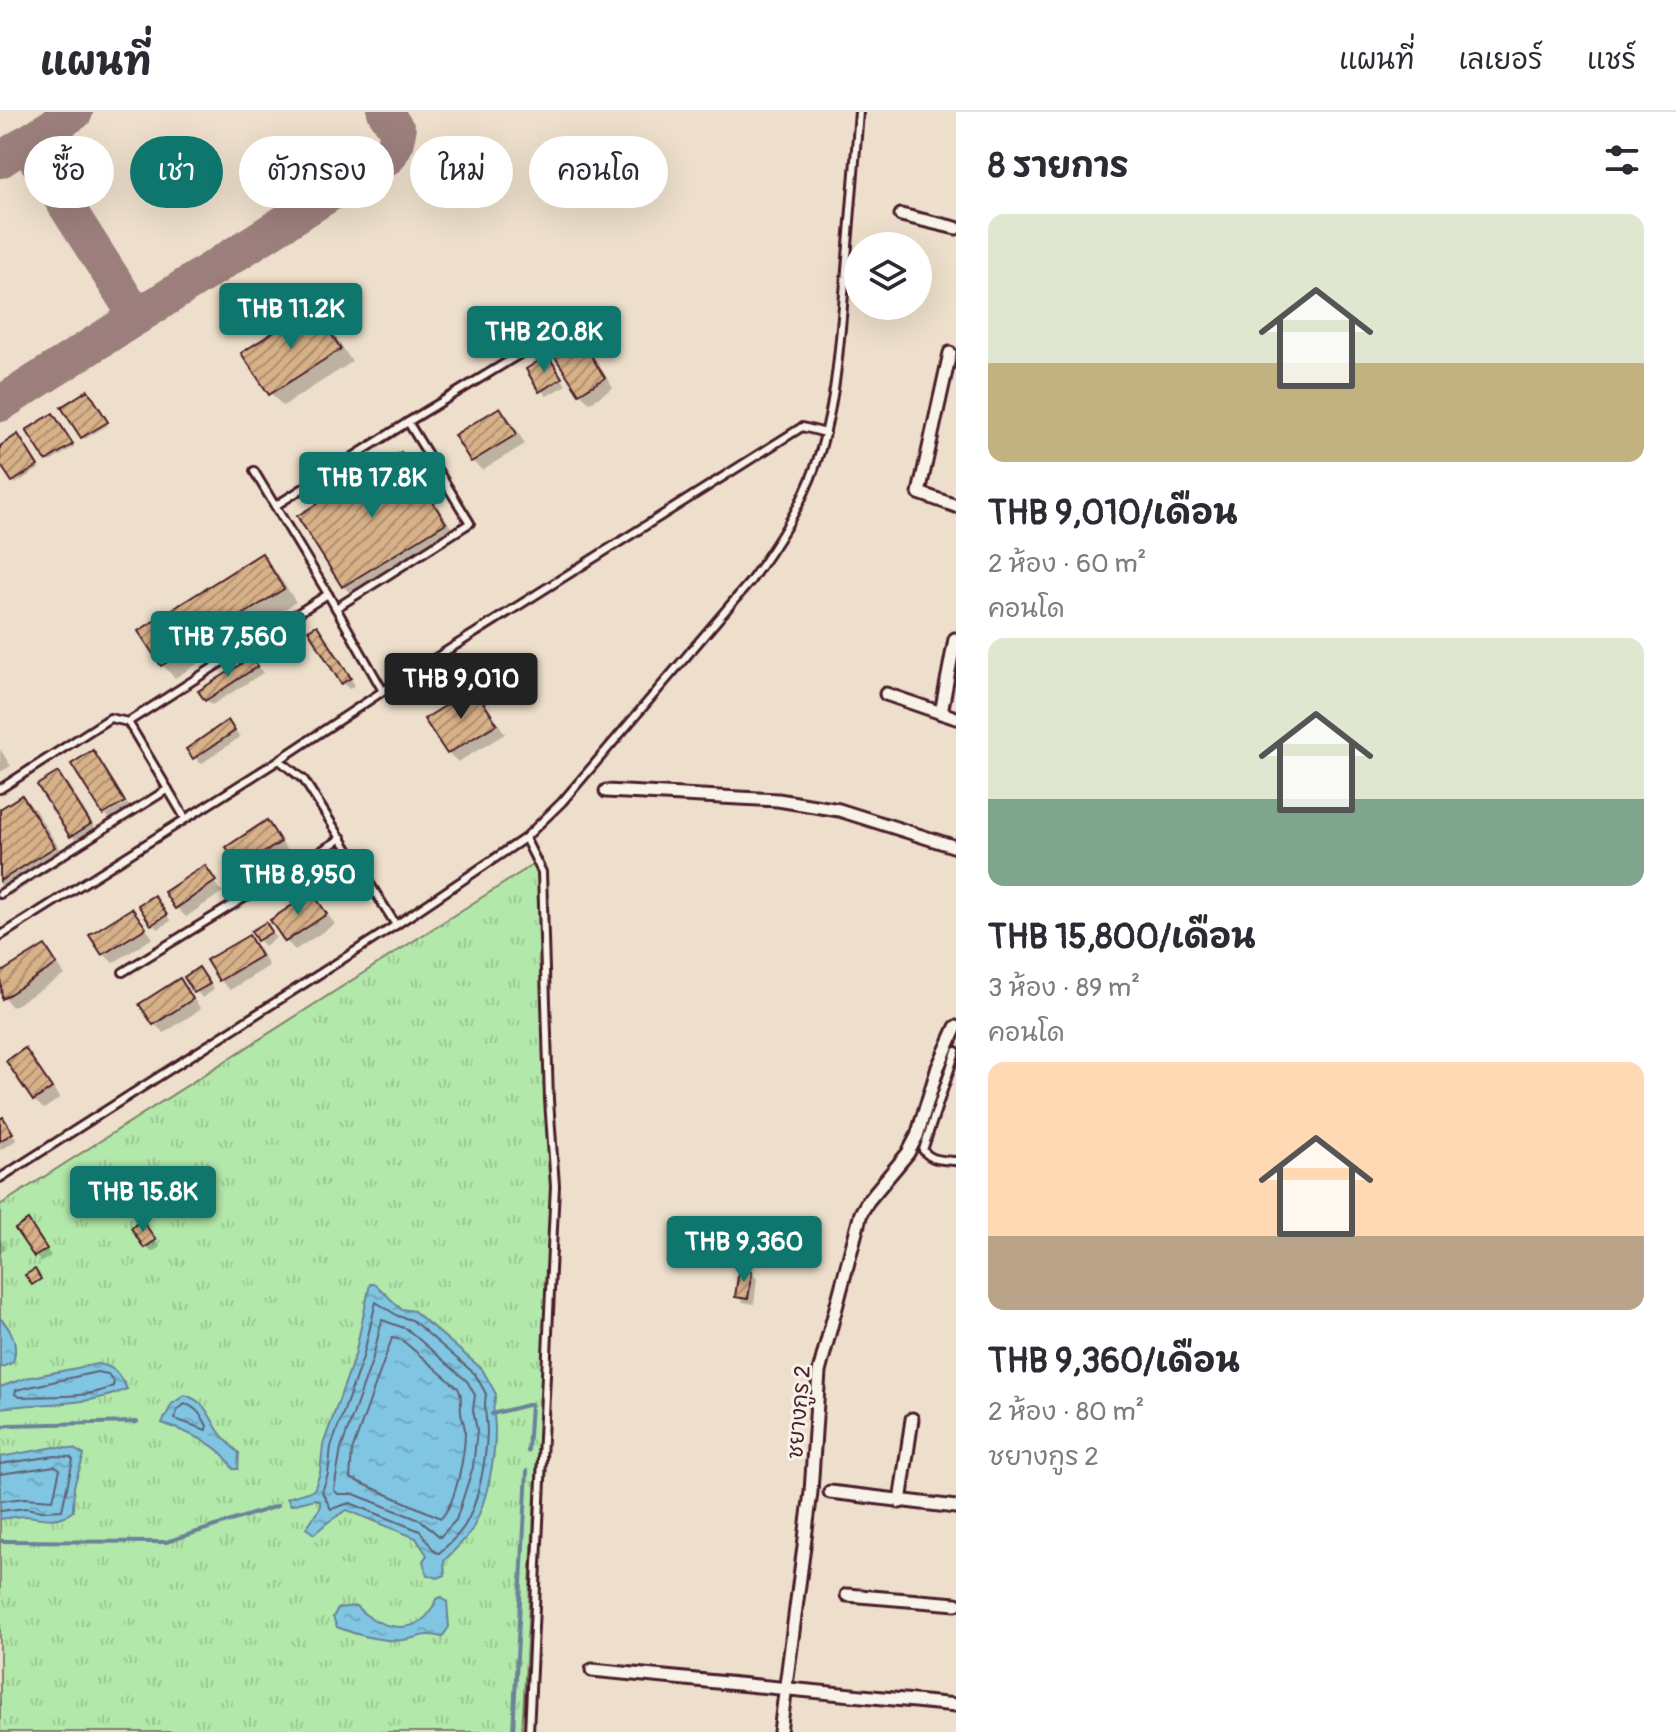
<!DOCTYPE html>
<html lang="th">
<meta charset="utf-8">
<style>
body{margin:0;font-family:Pangolin,"Playpen Sans Thai",sans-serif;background:#f2f2f3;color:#2b2b33;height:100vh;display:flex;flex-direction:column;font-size:30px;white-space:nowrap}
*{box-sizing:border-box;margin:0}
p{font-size:26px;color:#7c7c81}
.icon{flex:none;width:44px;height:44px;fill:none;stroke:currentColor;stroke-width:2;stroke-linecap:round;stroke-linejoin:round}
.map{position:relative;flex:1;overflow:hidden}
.sheet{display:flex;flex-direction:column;background:#fff;width:720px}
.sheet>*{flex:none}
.top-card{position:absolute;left:24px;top:24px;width:760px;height:72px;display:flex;gap:16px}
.buttons{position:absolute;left:844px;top:120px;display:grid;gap:16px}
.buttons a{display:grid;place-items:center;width:88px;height:88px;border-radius:50%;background:#fff;box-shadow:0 8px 32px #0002;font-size:40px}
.price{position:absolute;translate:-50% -68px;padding:0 18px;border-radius:8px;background:#0f766e;color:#fff;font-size:26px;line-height:52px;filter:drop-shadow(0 2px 4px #0008)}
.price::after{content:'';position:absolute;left:50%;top:48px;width:24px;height:18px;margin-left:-12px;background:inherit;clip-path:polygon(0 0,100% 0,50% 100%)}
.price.on{background:#222;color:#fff}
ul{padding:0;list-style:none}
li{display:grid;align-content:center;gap:16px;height:424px;padding:0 32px}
li span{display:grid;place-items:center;height:248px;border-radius:16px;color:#555}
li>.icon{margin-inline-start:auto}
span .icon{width:144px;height:144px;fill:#fffc;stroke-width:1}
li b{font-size:34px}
h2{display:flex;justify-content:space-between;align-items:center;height:96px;padding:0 32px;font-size:34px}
.pill{padding:0 28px;border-radius:36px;background:#fff;box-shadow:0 8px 32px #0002;font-size:28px;line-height:72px}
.pill.on{background:#0f766e;color:#fff}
header{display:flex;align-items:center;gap:48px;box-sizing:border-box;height:112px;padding:0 40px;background:#fff;border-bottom:2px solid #e1e1e2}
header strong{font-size:38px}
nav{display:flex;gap:44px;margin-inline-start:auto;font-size:28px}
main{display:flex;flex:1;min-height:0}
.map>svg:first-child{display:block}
.grass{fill:url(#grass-tufts);stroke:#7e846a;stroke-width:2}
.water{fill:url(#water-ripples);stroke:#6a8398;stroke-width:2}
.shadow{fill:#0003}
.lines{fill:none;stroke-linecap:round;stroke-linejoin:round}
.shore{stroke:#606174;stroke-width:2}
.stream{stroke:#6a8398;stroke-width:4}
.taxiway{stroke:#9c7f7b;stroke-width:36}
.building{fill:url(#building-hatch);stroke:#4a1f2b;stroke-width:2}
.service-casing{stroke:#4a1f2b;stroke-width:12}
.minor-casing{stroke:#4a1f2b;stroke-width:17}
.service{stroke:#f7f3e8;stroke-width:6}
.minor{stroke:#f7f3e8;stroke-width:11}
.labels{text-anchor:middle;stroke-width:6;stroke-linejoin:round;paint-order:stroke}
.street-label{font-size:22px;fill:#4a1f2b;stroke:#f7f3e8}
</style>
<header>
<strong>แผนที่</strong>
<nav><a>แผนที่</a><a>เลเยอร์</a><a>แชร์</a></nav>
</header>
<main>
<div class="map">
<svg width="956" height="1620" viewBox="0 0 956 1620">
<defs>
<pattern id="grass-tufts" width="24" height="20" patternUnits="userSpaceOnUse" patternTransform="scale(2)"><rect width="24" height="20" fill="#b2e8aa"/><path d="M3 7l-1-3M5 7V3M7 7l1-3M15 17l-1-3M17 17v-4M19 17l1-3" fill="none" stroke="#9bc792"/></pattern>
<pattern id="water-ripples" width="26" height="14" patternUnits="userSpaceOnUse" patternTransform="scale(2)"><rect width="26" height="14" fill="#80c5e1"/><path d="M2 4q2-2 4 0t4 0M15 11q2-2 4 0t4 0" fill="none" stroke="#70a9c1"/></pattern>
<pattern id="building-hatch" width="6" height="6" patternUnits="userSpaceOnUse" patternTransform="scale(2)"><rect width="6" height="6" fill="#d7b188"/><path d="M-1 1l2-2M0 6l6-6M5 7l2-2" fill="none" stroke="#b08f6f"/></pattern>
</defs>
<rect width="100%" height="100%" fill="#eddfcb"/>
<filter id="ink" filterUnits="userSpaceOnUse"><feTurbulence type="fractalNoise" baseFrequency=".0125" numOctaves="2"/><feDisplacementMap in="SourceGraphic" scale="16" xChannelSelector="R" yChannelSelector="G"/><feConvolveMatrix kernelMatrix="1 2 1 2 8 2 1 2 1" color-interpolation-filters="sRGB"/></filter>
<g filter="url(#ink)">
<!-- grass -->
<polygon class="grass" points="534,752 539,762 545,991 552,1075 522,1620 0,1620 0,1093"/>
<!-- water -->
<g class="water">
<path d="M370,1172H375L401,1197L414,1199L482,1257L496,1282C491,1297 495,1304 495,1318C495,1349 487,1388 473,1416C466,1428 453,1439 444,1449L445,1463L438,1466L427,1463L423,1449L427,1443L416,1426L347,1398L328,1410L314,1422L306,1416L320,1396V1389L315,1387L291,1393L287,1386L314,1378L320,1361L323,1333L355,1243Z"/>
<path d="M0,1206C12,1218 19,1232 13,1250L0,1256Z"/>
<path d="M97,1252C115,1254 119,1262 127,1277C86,1295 43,1290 0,1296V1275L26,1266Z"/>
<path d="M185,1283C208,1291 208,1304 220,1321C225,1328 233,1335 239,1341L238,1357H233C221,1331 187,1321 162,1311L172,1292Z"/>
<path d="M55,1335L74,1337L84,1343L74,1374L73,1399C59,1411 44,1406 27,1404C19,1404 9,1406 0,1407V1345Z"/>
<path d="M442,1485L447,1490L449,1515L442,1525C423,1520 420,1526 403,1528C382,1530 356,1523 337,1515L333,1505L338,1496L356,1494C379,1519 424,1527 436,1487Z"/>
</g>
<!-- shadow -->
<g class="shadow">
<polygon points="313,197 326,210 352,250 283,294 271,281"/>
<polygon points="581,231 591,240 613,276 590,291 580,281"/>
<polygon points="548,246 566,273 547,284 541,278"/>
<polygon points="90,283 108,313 85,327 82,325"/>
<polygon points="500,297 510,307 525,332 482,358 472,349"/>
<polygon points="55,306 74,335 50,350 48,348"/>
<polygon points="20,327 39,357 15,372 0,348 0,336"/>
<polygon points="401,342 414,355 457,425 356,487 343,474"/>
<polygon points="261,444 274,457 296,490 175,566 162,553 141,519"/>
<polygon points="317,515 355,573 349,577 343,571"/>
<polygon points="252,547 263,561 212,593 206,587"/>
<polygon points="474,578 483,587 505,622 458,650 448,641"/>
<polygon points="228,611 240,625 201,652 189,638"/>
<polygon points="0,637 11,654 0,660"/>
<polygon points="92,641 102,650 125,687 104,701"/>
<polygon points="58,662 68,672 99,722 81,733 71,723"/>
<polygon points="22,685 35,698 67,748 10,784 0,774 0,699"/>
<polygon points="127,691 133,700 114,711 106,703"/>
<polygon points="267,711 289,740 250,764 228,736"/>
<polygon points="204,755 212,763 209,763 220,778 224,779 186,805 176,795"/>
<polygon points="312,783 335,812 295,838 286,829"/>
<polygon points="154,785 171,809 158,817 152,811"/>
<polygon points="132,798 153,826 113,851 104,842"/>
<polygon points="265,812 276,826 265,834 259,828"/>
<polygon points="248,825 258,835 269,854 230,878 220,868"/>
<polygon points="45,835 65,863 12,895 0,881 0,863"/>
<polygon points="199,857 214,878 202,886 186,865"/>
<polygon points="180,869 201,897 164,921 154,912"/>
<polygon points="25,938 60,986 44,997 34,988"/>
<polygon points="3,1008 17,1028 0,1038 0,1009"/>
<polygon points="28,1111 51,1144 41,1150 35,1144"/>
<polygon points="148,1117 160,1135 152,1140 146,1135"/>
<polygon points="0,1127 6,1136 0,1141"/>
<polygon points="751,1161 757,1167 754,1192 743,1190 737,1184"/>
</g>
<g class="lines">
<!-- shore -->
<g class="shore">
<path d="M376,1190L398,1204L412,1208L475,1262L486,1282C483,1298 487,1305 487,1320C486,1347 479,1390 465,1413C459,1423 447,1434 439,1441L435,1440L420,1419L350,1391L331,1397L322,1380L328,1362L331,1335L363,1245Z"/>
<polygon points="382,1208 407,1217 467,1269 475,1283 473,1298 477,1318 473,1355 456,1408 440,1425 422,1409 354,1382 338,1382 334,1378 341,1337 372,1249"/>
<path d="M392,1226L402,1228L458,1276C463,1285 460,1290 461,1301C462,1307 465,1313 465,1320C465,1341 456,1392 441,1406L350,1366L352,1339Z"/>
<path d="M97,1260L108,1262L114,1270L113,1274C85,1288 49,1283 19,1285L15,1282L16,1278Z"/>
<path d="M185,1292C195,1294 203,1305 207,1314L206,1318L175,1307L177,1298Z"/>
<polyline points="0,1352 55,1344 70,1345 73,1348 62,1398 42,1399 26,1396 0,1399"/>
<polyline points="0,1362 55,1354 60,1357 53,1388 25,1386 0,1389"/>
</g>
<!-- stream -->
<g class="stream">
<polyline points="492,1302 531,1292 528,1339"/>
<polyline points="0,1316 8,1313 137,1310"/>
<polyline points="0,1429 166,1430 277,1394"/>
<polyline points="513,1620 527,1359"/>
</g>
<!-- taxiway -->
<g class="taxiway">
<polyline points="26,31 137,205"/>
<polyline points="0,48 75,0"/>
<polyline points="0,292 389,44 395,33 398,20 385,0"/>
</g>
</g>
<!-- building -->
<g class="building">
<polygon points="313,195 341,237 269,283 241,241"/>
<polygon points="581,228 605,266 579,282 555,245"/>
<polygon points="548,243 562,266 539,280 526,257"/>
<polygon points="88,278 108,310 81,326 61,295"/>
<polygon points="500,295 517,322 471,350 454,323"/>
<polygon points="53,301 73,332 46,349 26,318"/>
<polygon points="18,322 38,354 12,370 0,352 0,334"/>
<polygon points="401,340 446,411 342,475 297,404"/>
<polygon points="262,441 284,477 161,554 138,519"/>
<polygon points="317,513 351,566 341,572 308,518"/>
<polygon points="252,545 258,554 205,589 198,579"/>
<polygon points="474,576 497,612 447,642 424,607"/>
<polygon points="228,608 235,619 193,647 186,637"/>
<polygon points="93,638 125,690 103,703 71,652"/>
<polygon points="58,660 91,712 70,725 37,673"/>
<polygon points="22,683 55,735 0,769 0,697"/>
<polygon points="267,708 281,730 239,756 226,735"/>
<polygon points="205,753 216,769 175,797 164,780"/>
<polygon points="312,780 327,802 285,830 270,808"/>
<polygon points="154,783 167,803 151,813 138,793"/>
<polygon points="132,796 146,816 102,843 89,823"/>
<polygon points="266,810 272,820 257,829 251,819"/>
<polygon points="249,823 261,844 219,869 206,848"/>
<polygon points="45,833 57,852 2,887 0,861"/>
<polygon points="199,855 210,872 194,881 184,865"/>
<polygon points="180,866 193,887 153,913 139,892"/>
<polygon points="25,936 52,976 33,989 6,949"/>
<polygon points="3,1005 13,1021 0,1029 0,1007"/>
<polygon points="28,1108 47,1137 34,1145 15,1117"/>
<polygon points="142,1108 156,1128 144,1136 131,1116"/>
<polygon points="35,1157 41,1167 32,1173 25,1163"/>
<polygon points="739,1157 752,1159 748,1187 735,1185"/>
</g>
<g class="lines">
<defs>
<g id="service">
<polyline points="408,310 563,216"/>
<polyline points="254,359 328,482 383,579"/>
<polyline points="275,394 408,310 470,411 336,496"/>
<polyline points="128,610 328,482"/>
<polyline points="279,648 383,579 802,315 826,321"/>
<polyline points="0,677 110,606 128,610 185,706"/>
<polyline points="525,726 542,760 549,988 555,1074 529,1620"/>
<polyline points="0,782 168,677"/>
<polyline points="0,824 279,648 304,668 396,813"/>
<polyline points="123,860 342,726"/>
<path d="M956,939L923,1038C931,1049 943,1048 956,1049"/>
<path d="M0,1066L396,813L525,726L562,690L749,471C775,435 800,397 815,355C835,300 839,240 844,182C849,121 854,61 859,0"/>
</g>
<g id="minor">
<polyline points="901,103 956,116"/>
<polyline points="950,241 919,381 956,394"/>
<polyline points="886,582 956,606"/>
<polyline points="941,601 955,527"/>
<polyline points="606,679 778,688 839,698 956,735"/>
<polyline points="830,1380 956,1395"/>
<polyline points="900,1390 912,1307"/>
<polyline points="847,1483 956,1492"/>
<polyline points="592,1558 956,1593"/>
<polyline points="780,1620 811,1380 819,1260 861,1101 868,1089 908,1041 917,1024 938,955 956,915"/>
</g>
</defs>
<!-- service casing -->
<use href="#service" class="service-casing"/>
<!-- minor casing -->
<use href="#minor" class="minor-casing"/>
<!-- service -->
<use href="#service" class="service"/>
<!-- minor -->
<use href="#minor" class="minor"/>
</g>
</g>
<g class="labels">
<!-- street labels -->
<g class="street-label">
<text transform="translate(798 1300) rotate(-85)" y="8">ชยางกูร 2</text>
</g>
</g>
</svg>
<div class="buttons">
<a><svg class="icon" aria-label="layers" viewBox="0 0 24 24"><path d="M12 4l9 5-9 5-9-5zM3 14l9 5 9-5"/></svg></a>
</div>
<b class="price" style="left:291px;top:239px">THB 11.2K</b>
<b class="price" style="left:544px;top:262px">THB 20.8K</b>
<b class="price" style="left:372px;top:408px">THB 17.8K</b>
<b class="price" style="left:228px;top:567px">THB 7,560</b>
<b class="price on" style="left:461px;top:609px">THB 9,010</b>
<b class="price" style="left:298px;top:805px">THB 8,950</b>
<b class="price" style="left:143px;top:1122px">THB 15.8K</b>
<b class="price" style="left:744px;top:1172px">THB 9,360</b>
<div class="top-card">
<a class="pill">ซื้อ</a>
<a class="pill on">เช่า</a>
<a class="pill">ตัวกรอง</a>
<a class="pill">ใหม่</a>
<a class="pill">คอนโด</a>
</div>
</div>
<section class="sheet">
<h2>8 รายการ<svg class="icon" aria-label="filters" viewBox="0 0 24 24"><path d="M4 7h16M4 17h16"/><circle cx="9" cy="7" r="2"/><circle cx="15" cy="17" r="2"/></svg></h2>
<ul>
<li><span style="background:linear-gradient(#dfe7d0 60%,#c2b280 0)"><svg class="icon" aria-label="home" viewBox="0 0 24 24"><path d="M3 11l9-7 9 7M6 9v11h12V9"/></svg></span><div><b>THB 9,010/เดือน</b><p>2 ห้อง · 60 m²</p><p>คอนโด</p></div></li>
<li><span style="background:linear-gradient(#dfe7d0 65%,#7fa58c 0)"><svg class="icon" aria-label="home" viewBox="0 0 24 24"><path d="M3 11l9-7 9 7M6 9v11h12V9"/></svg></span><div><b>THB 15,800/เดือน</b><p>3 ห้อง · 89 m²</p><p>คอนโด</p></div></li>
<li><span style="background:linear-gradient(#ffd9b3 70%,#b9a48a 0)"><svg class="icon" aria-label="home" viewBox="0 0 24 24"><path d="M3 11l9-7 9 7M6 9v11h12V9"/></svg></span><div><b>THB 9,360/เดือน</b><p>2 ห้อง · 80 m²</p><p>ชยางกูร 2</p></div></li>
</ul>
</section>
</main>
